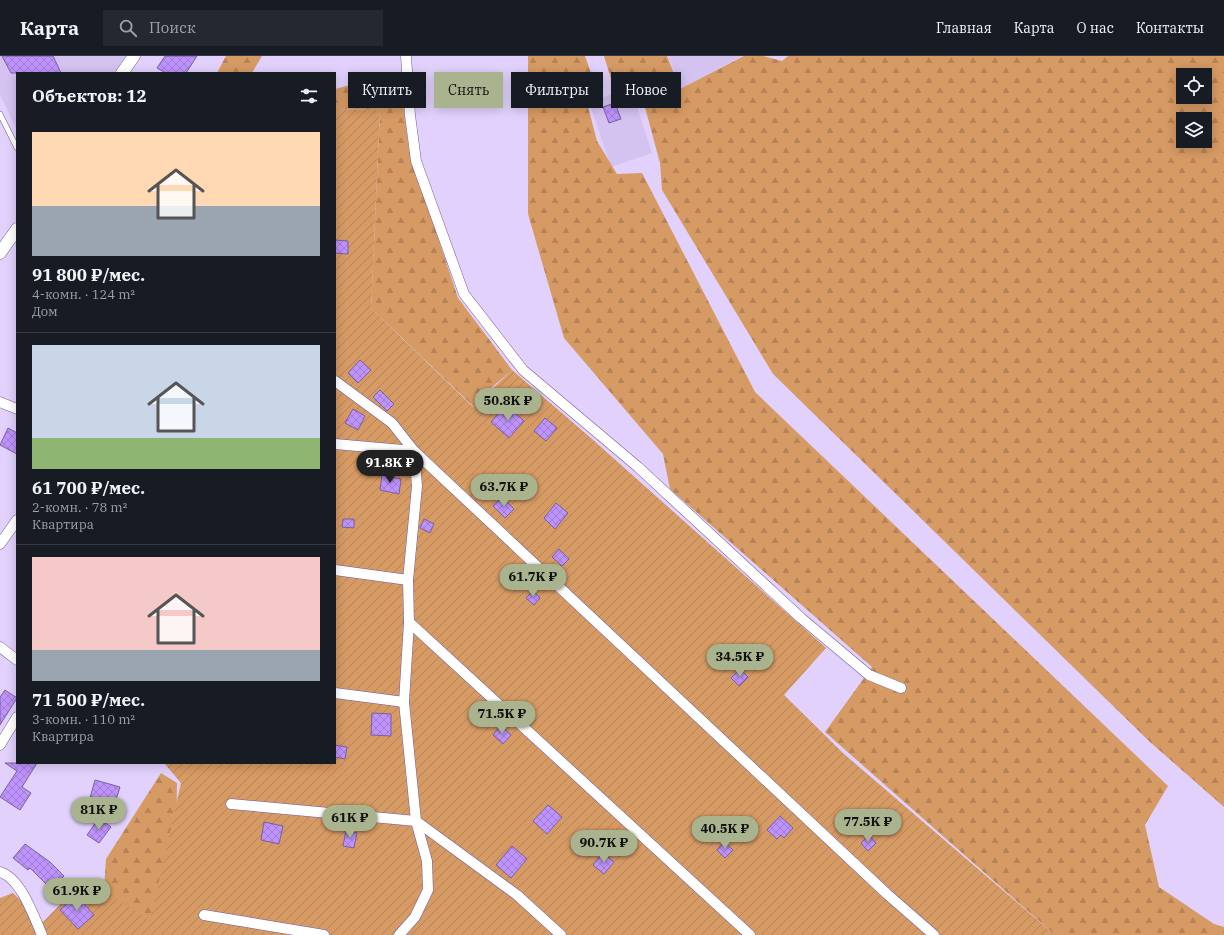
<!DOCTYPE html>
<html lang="ru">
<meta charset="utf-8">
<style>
body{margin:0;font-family:"IBM Plex Serif",serif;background:#242831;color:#f1f3f6;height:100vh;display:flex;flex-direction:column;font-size:15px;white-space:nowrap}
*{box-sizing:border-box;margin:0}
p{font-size:13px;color:#9ea1a6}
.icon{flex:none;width:22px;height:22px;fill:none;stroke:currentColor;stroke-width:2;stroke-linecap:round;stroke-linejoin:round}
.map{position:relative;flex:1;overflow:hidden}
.details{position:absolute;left:16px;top:16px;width:320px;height:692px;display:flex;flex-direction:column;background:#171b24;border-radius:0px;box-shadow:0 2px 10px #0003}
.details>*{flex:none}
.hud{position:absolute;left:348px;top:16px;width:380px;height:36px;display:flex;gap:8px}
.buttons{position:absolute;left:1176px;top:12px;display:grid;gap:8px}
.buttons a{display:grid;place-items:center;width:36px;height:36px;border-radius:0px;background:#171b24;box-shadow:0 2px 10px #0003;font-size:20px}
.price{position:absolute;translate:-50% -34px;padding:0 9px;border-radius:14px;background:#a9b38e;color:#111;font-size:13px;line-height:26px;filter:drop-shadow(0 1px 2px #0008)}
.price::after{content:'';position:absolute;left:50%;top:24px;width:12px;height:9px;margin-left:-6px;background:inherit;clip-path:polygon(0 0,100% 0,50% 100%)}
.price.current{background:#222;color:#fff}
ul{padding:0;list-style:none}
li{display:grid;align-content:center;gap:8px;height:212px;padding:0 16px}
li+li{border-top:1px solid #363941}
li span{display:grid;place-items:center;height:124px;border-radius:0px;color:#555}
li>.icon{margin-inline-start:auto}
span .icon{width:72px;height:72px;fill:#fffc;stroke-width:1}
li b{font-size:17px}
h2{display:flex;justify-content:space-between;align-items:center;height:48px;padding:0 16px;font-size:17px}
.tag{padding:0 14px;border-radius:0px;background:#171b24;box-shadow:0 2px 10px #0003;font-size:14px;line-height:36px}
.tag.current{background:#a9b38e;color:#111}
header{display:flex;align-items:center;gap:24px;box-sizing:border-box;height:56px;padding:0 20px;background:#171b24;border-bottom:1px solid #363941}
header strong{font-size:19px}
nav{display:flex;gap:22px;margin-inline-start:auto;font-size:14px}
.search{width:280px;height:36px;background:#242831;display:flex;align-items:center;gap:10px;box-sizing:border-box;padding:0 14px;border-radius:0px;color:#9ea1a6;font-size:15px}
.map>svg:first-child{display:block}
.built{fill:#d4c2f1}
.forest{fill:url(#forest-firs);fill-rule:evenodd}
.garden{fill:url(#garden-furrows)}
.building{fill:url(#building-cross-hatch);stroke:#7a609f}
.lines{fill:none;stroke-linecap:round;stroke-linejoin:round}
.service-casing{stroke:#745a98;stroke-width:6}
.minor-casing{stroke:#745a98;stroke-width:11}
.tertiary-casing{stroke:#745a98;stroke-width:13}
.service{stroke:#fff;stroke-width:5}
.minor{stroke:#fff;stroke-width:10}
.tertiary{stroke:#fff;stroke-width:12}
</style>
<header>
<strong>Карта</strong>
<div class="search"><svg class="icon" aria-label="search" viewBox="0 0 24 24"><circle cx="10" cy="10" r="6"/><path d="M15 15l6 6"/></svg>Поиск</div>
<nav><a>Главная</a><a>Карта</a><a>О нас</a><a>Контакты</a></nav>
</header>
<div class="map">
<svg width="1224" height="879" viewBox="0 0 1224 879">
<defs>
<pattern id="forest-firs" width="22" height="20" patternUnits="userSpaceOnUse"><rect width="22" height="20" fill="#d69a64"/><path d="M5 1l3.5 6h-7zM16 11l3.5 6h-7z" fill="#b78356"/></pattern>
<pattern id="garden-furrows" width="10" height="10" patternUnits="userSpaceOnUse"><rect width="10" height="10" fill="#d69a64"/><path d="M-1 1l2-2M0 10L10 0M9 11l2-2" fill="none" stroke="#b78356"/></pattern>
<pattern id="building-cross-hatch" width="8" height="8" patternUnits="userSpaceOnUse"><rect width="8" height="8" fill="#be93fb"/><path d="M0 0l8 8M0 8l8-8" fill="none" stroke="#a27dd7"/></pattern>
</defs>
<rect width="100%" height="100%" fill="#e1d1fc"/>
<!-- built -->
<g class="built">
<polygon points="0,0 125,0 114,17 17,17 17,74 0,39"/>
<polygon points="668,0 742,0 680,33"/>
<polygon points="631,32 652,97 611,111 589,46"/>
</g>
<!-- forest -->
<g class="forest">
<polygon points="226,0 262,0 252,17 217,17"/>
<polygon points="528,0 585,0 597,34 586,43 597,85 617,118 642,117 755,336 1168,730 1145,769 1159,831 1214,868 1224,871 1224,879 1055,879 825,676 872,611 670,433 663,398 564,282 528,158"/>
<path d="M604,0H667L680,33L744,0H763L782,5L788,0H1224V751L1150,686L773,318L662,134L660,107L643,44L631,31L611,23ZM1183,19H1205V41H1183ZM1183,63H1205V85H1183Z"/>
<polygon points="399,16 409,94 458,242 512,314 490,333 474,351 371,252 380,54 335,53 335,33"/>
<polygon points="161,717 177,727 176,789 152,878 127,863 104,834 106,803"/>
</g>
<!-- garden -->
<polygon class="garden" points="335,53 380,54 371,252 473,351 512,314 592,383 826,592 784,639 844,698 1055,879 0,879 0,842 13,837 43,866 86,822 150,865 181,727 164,707 335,707"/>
<!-- building -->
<g class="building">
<polygon points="2,0 53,0 61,17 11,17"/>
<polygon points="165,0 197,0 186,17 166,17 157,12"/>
<polygon points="615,47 621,63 609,67 603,51"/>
<polygon points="335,184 348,185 348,198 335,197"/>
<polygon points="360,304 371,314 358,327 348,317"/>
<polygon points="380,334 394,348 387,355 373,341"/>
<polygon points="506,349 524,365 509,382 491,366"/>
<polygon points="353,353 365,360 358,374 345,367"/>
<polygon points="545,362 557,372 546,385 534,375"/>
<polygon points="8,372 17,377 17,398 0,389"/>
<polygon points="382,419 401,423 399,438 380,434"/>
<polygon points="502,441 514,453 505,462 493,450"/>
<polygon points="556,447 568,457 555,473 544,462"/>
<polygon points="343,463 354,463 354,472 342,471"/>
<polygon points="424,463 434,468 430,477 420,472"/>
<polygon points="559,493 569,503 562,510 552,501"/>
<polygon points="533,535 540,542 534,549 526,542"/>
<polygon points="740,613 748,621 739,630 731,622"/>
<polygon points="5,634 17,642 0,669 0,641"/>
<polygon points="372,657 391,658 391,680 371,679"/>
<polygon points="501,670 511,679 503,688 493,679"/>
<polygon points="335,689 347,691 345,703 335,701"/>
<polygon points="5,707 37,707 22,731 31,737 20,754 0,741 17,715"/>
<polygon points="95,724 120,731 114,750 90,742"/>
<polygon points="548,749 562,761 547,778 533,765"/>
<polygon points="780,760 793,772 784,782 781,779 777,783 767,774"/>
<polygon points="99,762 111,771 99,787 87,779"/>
<polygon points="264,766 283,770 279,788 261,784"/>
<polygon points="346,774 357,777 354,792 343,790"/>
<polygon points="869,779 876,787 868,795 861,787"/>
<polygon points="724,786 733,794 725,802 717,794"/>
<polygon points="25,788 50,806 64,820 51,833 30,812 28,814 13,802"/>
<polygon points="512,790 527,803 511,822 496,809"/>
<polygon points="603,797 614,806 604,818 593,809"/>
<polygon points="76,839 94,859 78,873 60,854"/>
</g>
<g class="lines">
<defs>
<polyline id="service" points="0,58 17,92"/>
<g id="minor">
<polyline points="406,0 410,59 416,105 464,238 523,314 638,411 801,562 869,619 901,632"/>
<polyline points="335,325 392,367 414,395 417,430 408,524 409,566 404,646 416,765 517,839 561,879"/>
<polyline points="0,346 17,353"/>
<polyline points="335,388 414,395 887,838 934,879"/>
<polyline points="0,488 17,464"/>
<polyline points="335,514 408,524"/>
<polyline points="409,566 750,879"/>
<polyline points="0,591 17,604"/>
<polyline points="335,637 404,646"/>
<polyline points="0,689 17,661"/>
<polyline points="231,748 416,765 427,805 428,834 415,861 399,879"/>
<path d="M0,816C21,822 34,861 42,879"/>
<polyline points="204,859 324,879"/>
</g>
<g id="tertiary">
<polyline points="122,17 134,0"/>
<polyline points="0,197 17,173"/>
</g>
</defs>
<!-- service casing -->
<use href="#service" class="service-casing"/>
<!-- minor casing -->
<use href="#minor" class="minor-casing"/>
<!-- tertiary casing -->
<use href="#tertiary" class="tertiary-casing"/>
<!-- service -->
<use href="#service" class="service"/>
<!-- minor -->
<use href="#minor" class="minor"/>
<!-- tertiary -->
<use href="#tertiary" class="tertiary"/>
</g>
</svg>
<div class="buttons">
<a><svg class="icon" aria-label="locate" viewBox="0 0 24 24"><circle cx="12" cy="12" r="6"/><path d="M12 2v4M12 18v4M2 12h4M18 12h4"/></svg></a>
<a><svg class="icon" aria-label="layers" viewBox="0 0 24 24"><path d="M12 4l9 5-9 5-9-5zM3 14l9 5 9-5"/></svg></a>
</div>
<b class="price" style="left:508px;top:366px">50.8K ₽</b>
<b class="price current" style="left:390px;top:428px">91.8K ₽</b>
<b class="price" style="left:504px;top:452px">63.7K ₽</b>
<b class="price" style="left:533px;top:542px">61.7K ₽</b>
<b class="price" style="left:740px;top:622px">34.5K ₽</b>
<b class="price" style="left:502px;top:679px">71.5K ₽</b>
<b class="price" style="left:99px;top:775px">81K ₽</b>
<b class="price" style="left:350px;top:783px">61K ₽</b>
<b class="price" style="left:868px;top:787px">77.5K ₽</b>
<b class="price" style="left:725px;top:794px">40.5K ₽</b>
<b class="price" style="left:604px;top:808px">90.7K ₽</b>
<b class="price" style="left:77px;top:856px">61.9K ₽</b>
<div class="hud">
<a class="tag">Купить</a>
<a class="tag current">Снять</a>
<a class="tag">Фильтры</a>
<a class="tag">Новое</a>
</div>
<section class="details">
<h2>Объектов: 12<svg class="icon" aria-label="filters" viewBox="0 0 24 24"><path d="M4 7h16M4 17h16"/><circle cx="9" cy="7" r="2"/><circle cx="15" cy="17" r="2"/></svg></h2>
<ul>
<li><span style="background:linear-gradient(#ffd9b3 60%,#9aa5b1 0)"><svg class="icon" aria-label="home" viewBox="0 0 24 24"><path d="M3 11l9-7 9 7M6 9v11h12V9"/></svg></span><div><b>91 800 ₽/мес.</b><p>4-комн. · 124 m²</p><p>Дом</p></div></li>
<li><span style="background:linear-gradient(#c9d6e8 75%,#8fb573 0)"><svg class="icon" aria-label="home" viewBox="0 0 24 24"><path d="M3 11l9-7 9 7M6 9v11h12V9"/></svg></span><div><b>61 700 ₽/мес.</b><p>2-комн. · 78 m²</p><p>Квартира</p></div></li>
<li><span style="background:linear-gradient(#f6c9c9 75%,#9aa5b1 0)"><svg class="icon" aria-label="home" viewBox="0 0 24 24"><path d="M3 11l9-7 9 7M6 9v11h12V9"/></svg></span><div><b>71 500 ₽/мес.</b><p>3-комн. · 110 m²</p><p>Квартира</p></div></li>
</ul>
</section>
</div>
